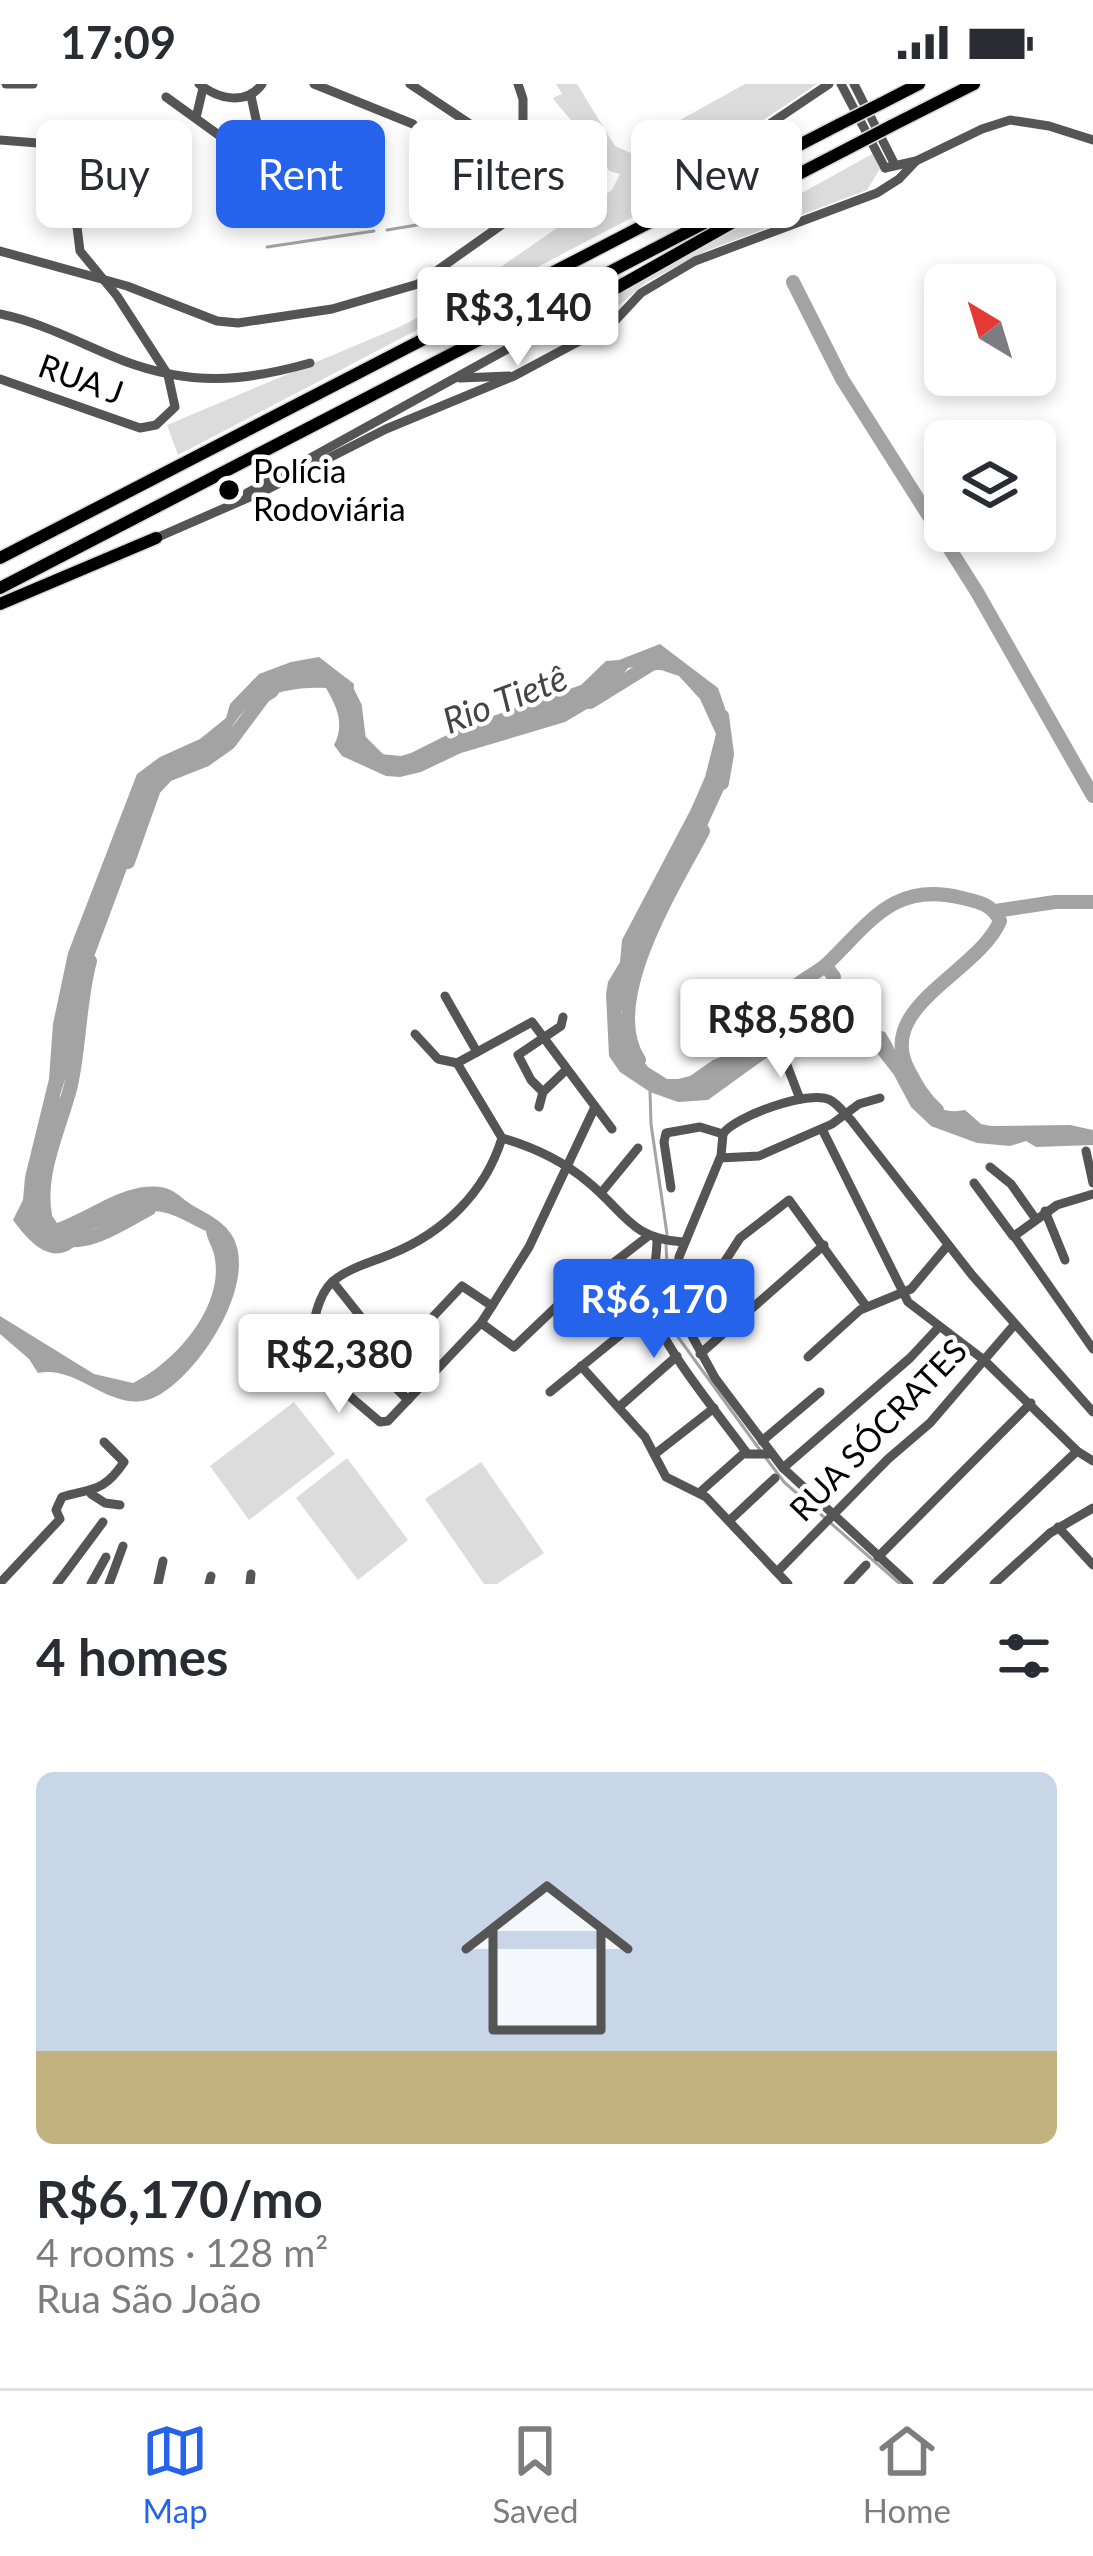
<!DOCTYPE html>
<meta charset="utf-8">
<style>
body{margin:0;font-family:Lato,sans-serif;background:#f7f7f7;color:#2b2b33;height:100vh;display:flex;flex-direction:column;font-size:45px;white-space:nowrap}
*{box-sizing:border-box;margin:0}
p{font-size:39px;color:#7c7c81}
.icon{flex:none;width:66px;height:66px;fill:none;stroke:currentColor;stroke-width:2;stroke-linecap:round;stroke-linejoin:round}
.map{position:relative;height:1500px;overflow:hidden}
.sheet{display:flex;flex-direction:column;background:#fff;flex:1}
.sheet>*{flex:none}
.hud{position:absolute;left:36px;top:36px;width:1023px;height:108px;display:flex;gap:24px}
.needle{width:78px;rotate:322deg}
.tools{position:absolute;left:924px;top:180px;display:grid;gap:24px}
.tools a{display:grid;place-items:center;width:132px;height:132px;border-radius:18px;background:#fff;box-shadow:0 6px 18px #0003;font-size:60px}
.price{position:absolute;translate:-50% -102px;padding:0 27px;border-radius:12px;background:#fff;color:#222;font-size:39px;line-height:78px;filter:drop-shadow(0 3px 6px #0008)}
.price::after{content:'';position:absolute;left:50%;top:72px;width:36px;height:27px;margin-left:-18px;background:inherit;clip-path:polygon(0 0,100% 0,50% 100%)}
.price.selected{background:#2563eb;color:#fff}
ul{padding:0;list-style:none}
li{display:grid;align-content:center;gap:24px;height:636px;padding:0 36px}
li+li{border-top:3px solid #e1e1e2}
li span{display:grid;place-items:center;height:372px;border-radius:18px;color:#555}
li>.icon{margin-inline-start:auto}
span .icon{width:216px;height:216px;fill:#fffc;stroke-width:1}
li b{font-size:51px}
h2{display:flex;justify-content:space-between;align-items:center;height:144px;padding:0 36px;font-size:51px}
.pill{padding:0 42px;border-radius:18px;background:#fff;box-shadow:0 6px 18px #0003;font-size:42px;line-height:108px}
.pill.selected{background:#2563eb;color:#fff}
.status{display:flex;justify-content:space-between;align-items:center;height:84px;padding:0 60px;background:#fff;direction:ltr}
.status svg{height:33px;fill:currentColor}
.tab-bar{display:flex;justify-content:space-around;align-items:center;height:168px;border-top:3px solid #e1e1e2;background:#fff;font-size:33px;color:#7c7c81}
.tab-bar a{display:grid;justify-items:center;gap:6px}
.tab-bar .selected{color:#2563eb}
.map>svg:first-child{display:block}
.green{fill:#dcdcdc}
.water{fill:#a3a3a3}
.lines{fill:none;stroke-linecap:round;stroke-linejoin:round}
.stream{stroke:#a3a3a3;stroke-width:3}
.river{stroke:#a3a3a3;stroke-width:14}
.highway-casing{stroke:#dbdbdb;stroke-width:15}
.minor{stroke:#555;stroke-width:9}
.highway{stroke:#000;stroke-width:12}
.highway-bridge-casing{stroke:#dbdbdb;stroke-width:15;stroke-linecap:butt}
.highway-bridge{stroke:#000;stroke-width:12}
.poi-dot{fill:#000;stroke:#fff;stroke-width:4.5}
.labels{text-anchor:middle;stroke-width:9;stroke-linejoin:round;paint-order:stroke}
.street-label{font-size:33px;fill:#000;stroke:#fff}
.poi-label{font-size:33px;fill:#000;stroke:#fff;text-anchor:start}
.water-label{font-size:36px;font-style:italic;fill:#444;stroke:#fff}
</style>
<div class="status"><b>17:09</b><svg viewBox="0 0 49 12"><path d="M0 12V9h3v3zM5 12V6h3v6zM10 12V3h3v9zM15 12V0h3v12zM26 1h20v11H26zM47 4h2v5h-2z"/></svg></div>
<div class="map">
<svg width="1093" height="1500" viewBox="0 0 1093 1500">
<rect width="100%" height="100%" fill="#fff"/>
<!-- green -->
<g class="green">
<path d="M556,0H577L615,62L635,71L676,52L671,41L745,0H817L732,57L698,99L178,371L167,341L397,244L453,216L612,106L620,90L609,87C597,60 571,39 553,14L562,10Z"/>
<polygon points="874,69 880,85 867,106 706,167 647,198 606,232 601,230 601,220"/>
<polygon points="294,1318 335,1370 249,1436 210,1382"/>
<polygon points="347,1374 408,1456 358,1496 296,1414"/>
<polygon points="481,1378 544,1469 497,1500 484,1500 425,1415"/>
</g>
<!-- water -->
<path class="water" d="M660,560L718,604L725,624L726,701L702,753L689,765L654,831L621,929L629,959L648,983L667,995H678L690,992L713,976L814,937L823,928L839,926L866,936L865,943L885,948C905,978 917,1036 965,1026L981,1040L991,1042L1070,1041L1093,1046V1061L1036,1063L1026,1057L1010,1062L977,1059L931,1042L911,1023L894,991L877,969L851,953L826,946L795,953L708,1016L678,1018L650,1008L620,988L609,972L606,910L608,898L620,878L622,856L691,725L705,693L716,650L700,615L679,592L646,581L628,584L599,618L565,638L461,669L421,688L400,693L386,692L342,672L334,661C345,640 337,623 326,604C302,602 262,608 245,626C215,657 230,684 168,686L142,727L135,763L82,905L73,971L60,1011L59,1040L38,1092L40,1114L57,1139C91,1127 123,1099 160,1103C173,1104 181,1114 192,1121C207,1130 225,1137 234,1155C256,1202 200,1288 159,1311C115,1336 81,1280 38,1289L29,1275L0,1250V1232L94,1290L133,1299C174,1279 223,1225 215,1175C214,1165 207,1156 206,1147C188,1139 172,1127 152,1127C146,1127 92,1145 87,1148C82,1151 80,1158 75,1162C50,1183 27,1155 13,1136L23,1116L25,1093L49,995L53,940L68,869L137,690L160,673L200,655L226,634L230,620L259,590L291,578L319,573L354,600C352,627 352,648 369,669L401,672L411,669L465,642L581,601L606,577L619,576Z"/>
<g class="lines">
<!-- stream -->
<g class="stream">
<polyline points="536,63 571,55 594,57"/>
<polyline points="387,146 441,137 483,84 523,66"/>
<polyline points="267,163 374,147"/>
<polyline points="650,1008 651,1040 667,1150"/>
<polyline points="666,1160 670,1242 760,1366"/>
<polyline points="766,1374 784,1398 900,1500"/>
</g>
<!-- river -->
<g class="river">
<polyline points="793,198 842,295 977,508 1093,712"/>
<polyline points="344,601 355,623 359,656 383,680"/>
<polyline points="590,618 653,579 665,579"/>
<polyline points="722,632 727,670 722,699"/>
<polyline points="128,778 154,705 167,691 205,676 229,659 264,612 272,607"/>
<polyline points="995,827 1055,818 1093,818"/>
<polyline points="823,928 834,893 826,882"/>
<path d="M749,972C768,951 778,921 797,901C806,893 819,888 828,879C871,837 895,797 962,814C979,818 992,820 1000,837C978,889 873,923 909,987C917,1002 924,1015 937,1026"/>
<path d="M639,976C600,917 675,801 703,747"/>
<path d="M45,1131C37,1088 61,1042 71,1001C80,960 79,918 90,877"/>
<path d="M59,1154C88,1164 123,1138 149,1125"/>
</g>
<defs>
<g id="highway">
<polyline points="880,20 919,0"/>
<polyline points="891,42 974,0"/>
<polyline points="697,106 714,91 723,76"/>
<polyline points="596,237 592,227 602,212 735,137 765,115"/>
<polyline points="0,474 840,40"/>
<polyline points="0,504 845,66"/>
<polyline points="0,520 156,454"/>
</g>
</defs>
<!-- highway casing -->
<use href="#highway" class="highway-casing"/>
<!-- minor -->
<g class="minor">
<polyline points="6,0 33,0"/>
<path d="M199,0C218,15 246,22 262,0"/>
<polyline points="314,0 413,40"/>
<polyline points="410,0 473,42"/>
<polyline points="518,0 523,15 523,47 541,113"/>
<polyline points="841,0 885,84"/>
<polyline points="854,0 894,79"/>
<polyline points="166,13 245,70 262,63 251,12"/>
<polyline points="196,34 203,4"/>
<polyline points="0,56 112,65"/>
<polyline points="723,76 731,66 829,0"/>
<polyline points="885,84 916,77 982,45 1010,36 1049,42 1093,56"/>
<polyline points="0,167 127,202 217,237 238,239 332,225 418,200 541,113 580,101"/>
<path d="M0,230C44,239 83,261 124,277C191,302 243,298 310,279"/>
<polyline points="460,294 509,292"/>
<polyline points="0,295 140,344 156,341 175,323 168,291 117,212 80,167 77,143 81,110"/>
<polyline points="247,409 600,214"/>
<polyline points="156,454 266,406 386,345 514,292 613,239 641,209 695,177 877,109 899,95 916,77"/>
<polyline points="445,912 477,968"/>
<polyline points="415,950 438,975 457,979 532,938 612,1045"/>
<polyline points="785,976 800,1015"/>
<path d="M457,979L502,1054C485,1109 443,1149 391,1170C372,1178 348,1184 332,1198C314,1215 312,1252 307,1276L380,1338L388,1337L481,1239L492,1222L529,1163L594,1025"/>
<polyline points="543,1008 566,986"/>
<polyline points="880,1014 859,1020 832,1040 759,1072 720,1074 679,1173 676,1208 685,1239 715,1294 783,1384 909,1500"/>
<polyline points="539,1023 543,1008 531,996 518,971 561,942 563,933"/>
<polyline points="822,1045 908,1218 984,1276 1077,1367 1093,1377"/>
<path d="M723,1050C733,1033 810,1005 830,1016C837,1019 845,1030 851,1036L972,1191L1093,1328"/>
<path d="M502,1054C533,1063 563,1077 588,1098C625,1128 630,1155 683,1158"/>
<polyline points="1086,1067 1093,1099"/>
<polyline points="990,1083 1011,1100 1035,1134"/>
<polyline points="974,1099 1013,1152"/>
<polyline points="671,1104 664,1058 666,1049 700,1043 723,1050 721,1072"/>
<polyline points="601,1109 638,1064"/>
<polyline points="1093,1110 1057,1121 1014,1152 1093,1265"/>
<polyline points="1045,1127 1065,1176"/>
<path d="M657,1156C657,1177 650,1202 652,1223C657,1257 724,1337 746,1368"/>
<polyline points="333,1198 392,1272 425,1299"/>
<polyline points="365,1239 348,1256 408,1316"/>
<polyline points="481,1239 514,1263 556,1223 647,1153"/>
<polyline points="685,1239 740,1154 789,1116 866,1222"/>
<polyline points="700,1270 824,1161"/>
<polyline points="808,1273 860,1226 911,1205 948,1161"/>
<polyline points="394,1274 462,1202 492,1222"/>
<polyline points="581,1282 645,1353 666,1393 706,1413 788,1500"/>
<polyline points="550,1308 652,1225"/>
<polyline points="619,1323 677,1272"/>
<polyline points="762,1357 820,1308"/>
<polyline points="655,1370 714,1324"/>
<polyline points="783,1384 910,1274 938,1244"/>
<polyline points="699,1409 743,1370 772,1370"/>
<polyline points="91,1410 105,1419 120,1421"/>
<polyline points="729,1437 775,1394"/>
<polyline points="1058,1443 1093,1481"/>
<polyline points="878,1473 1031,1319"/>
<polyline points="777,1488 888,1375 930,1339 1015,1240"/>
<path d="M0,1499L60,1435L56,1426L62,1413C93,1404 104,1408 124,1378L104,1358"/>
<polyline points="57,1500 103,1438"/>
<polyline points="91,1500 106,1473"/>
<polyline points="109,1500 123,1462"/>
<polyline points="158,1500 163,1477"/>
<polyline points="209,1500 211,1492"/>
<polyline points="250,1500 251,1490"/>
<polyline points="848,1500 866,1481"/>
<polyline points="937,1500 1077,1367"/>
<polyline points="994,1500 1050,1449 1093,1424"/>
</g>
<!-- highway -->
<use href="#highway" class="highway"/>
<defs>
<g id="highway-bridge">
<polyline points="840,40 880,20"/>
<polyline points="845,66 891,42"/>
</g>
</defs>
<!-- highway-bridge casing -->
<use href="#highway-bridge" class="highway-bridge-casing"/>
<!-- highway-bridge -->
<use href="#highway-bridge" class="highway-bridge"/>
</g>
<!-- markers -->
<circle class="poi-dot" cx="229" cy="406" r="12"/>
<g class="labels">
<!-- street labels -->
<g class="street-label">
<text transform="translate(81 295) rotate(20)" y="12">RUA J</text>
<text transform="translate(878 1346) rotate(-46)" y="12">RUA SÓCRATES</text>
</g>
<!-- poi labels -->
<g class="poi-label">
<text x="253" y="399">Polícia<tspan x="253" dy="38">Rodoviária</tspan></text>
</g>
<!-- water labels -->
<g class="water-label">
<text transform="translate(505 615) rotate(-21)" y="13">Rio Tietê</text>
</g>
</g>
</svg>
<div class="tools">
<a><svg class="needle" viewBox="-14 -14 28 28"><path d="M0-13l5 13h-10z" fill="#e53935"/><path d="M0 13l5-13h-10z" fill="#7c7c81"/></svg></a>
<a><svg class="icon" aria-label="layers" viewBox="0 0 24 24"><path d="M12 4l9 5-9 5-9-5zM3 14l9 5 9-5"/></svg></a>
</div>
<b class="price" style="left:518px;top:285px">R$3,140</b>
<b class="price" style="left:781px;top:997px">R$8,580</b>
<b class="price selected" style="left:654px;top:1277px">R$6,170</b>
<b class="price" style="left:339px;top:1332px">R$2,380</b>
<div class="hud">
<a class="pill">Buy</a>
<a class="pill selected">Rent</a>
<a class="pill">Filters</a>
<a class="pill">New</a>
</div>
</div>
<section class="sheet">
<h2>4 homes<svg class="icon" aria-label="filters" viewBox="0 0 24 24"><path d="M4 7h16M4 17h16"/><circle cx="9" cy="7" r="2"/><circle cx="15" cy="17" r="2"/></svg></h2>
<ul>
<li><span style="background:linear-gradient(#c9d6e8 75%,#c2b280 0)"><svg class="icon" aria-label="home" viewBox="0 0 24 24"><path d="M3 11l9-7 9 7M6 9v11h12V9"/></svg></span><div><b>R$6,170/mo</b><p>4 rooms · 128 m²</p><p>Rua São João</p></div></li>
</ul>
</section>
<nav class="tab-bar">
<a class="selected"><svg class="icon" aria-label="map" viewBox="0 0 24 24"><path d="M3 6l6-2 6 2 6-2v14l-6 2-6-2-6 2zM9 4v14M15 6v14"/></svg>Map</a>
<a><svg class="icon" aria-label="saved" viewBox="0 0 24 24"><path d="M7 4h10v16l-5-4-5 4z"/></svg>Saved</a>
<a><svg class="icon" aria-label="home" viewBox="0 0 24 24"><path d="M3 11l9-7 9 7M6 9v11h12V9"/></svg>Home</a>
</nav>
